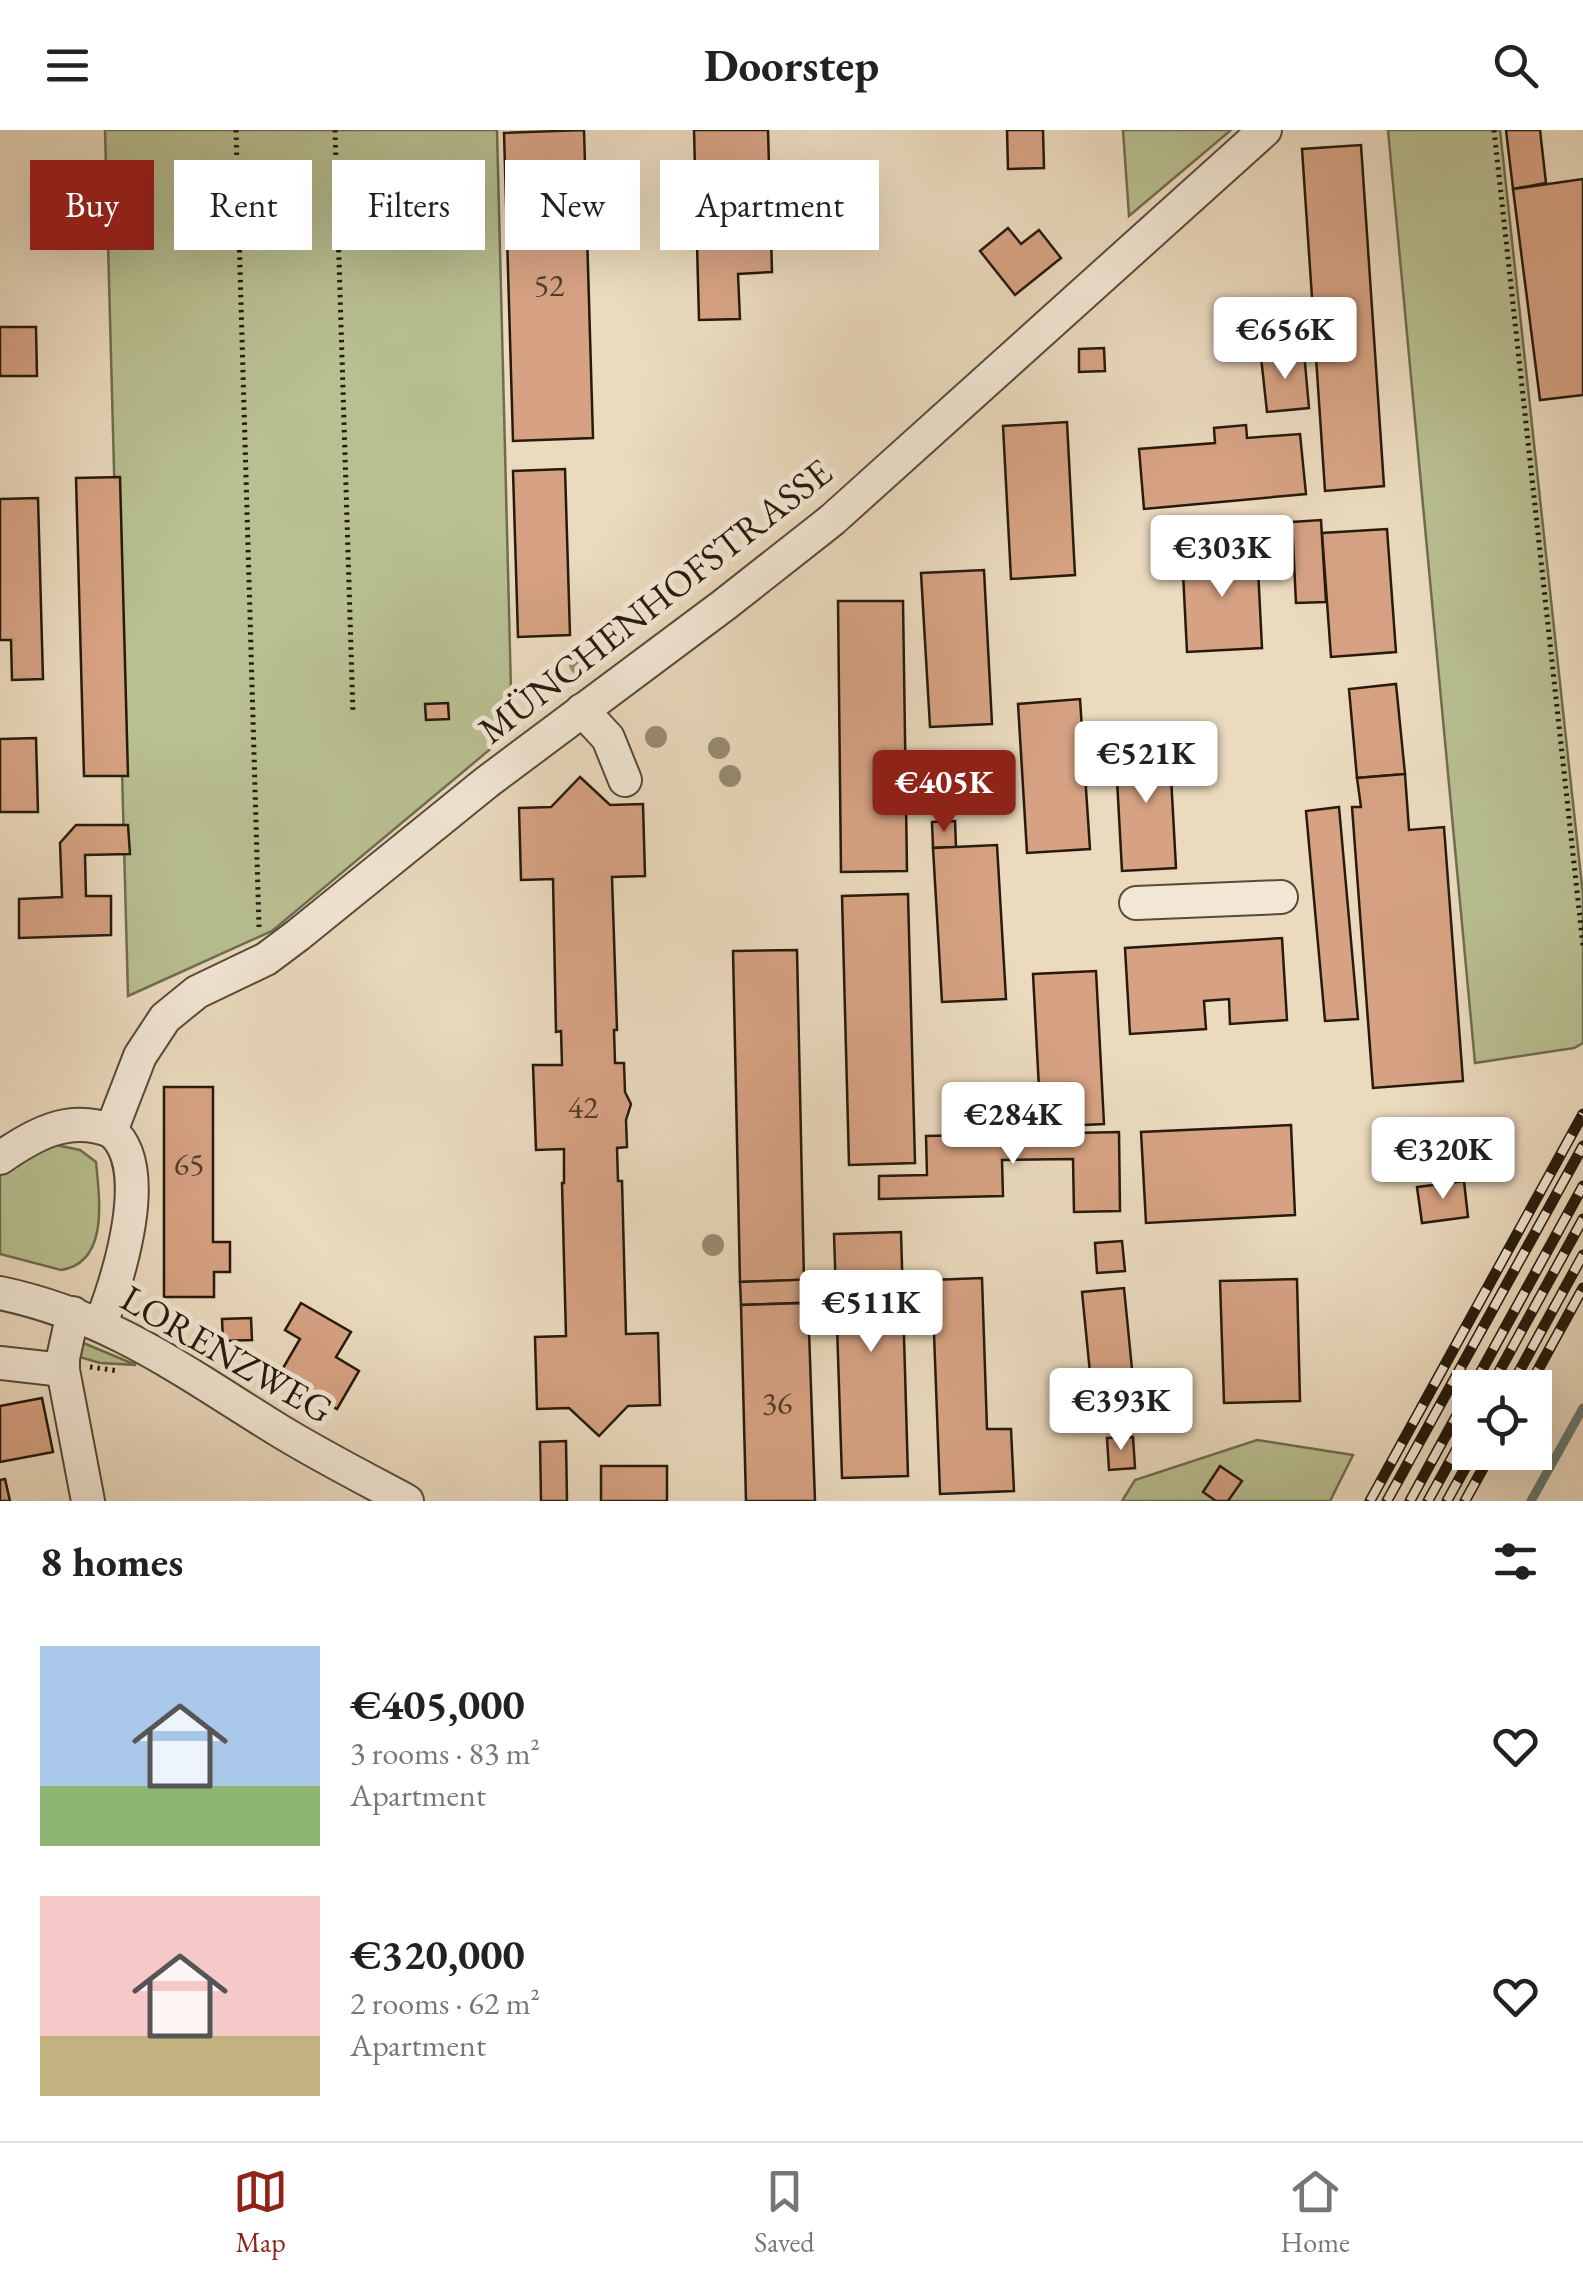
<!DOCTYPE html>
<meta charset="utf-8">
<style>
body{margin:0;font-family:"EB Garamond",serif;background:#f6f6f6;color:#222;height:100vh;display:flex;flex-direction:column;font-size:38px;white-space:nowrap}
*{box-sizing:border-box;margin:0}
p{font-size:32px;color:#767676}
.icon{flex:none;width:55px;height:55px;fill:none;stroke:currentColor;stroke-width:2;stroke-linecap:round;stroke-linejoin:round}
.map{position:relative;height:1371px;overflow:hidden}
.side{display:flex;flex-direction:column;background:#fff;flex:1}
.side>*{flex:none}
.banner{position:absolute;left:30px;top:30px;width:1000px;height:90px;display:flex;gap:20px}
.buttons{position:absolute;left:1452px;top:1240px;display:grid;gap:20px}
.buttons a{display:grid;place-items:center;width:100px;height:100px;border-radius:0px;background:#fff;box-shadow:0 10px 40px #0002;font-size:50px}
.price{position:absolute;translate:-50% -85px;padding:0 22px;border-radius:10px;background:#fff;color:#222;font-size:32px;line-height:65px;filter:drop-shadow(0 2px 5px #0008)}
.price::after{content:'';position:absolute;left:50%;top:60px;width:30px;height:22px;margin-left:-15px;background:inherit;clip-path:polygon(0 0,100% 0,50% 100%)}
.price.current{background:#8f2418;color:#fff}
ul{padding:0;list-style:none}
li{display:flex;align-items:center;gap:30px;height:250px;padding:0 40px}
li span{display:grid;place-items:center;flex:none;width:280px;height:200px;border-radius:0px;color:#555}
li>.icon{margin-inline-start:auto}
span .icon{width:120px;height:120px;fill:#fffc;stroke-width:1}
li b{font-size:42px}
h2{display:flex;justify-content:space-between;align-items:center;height:120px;padding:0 40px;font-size:42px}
.chip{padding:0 35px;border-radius:0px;background:#fff;box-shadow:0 10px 40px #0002;font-size:35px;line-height:90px}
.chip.current{background:#8f2418;color:#fff}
header{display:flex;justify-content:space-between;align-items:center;height:130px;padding:0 40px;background:#fff;font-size:45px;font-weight:700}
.tab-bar{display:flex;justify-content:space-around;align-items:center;height:140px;border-top:2px solid #e0e0e0;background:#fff;font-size:28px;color:#767676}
.tab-bar a{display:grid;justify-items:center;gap:5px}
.tab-bar .current{color:#8f2418}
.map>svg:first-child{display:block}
.green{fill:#b8bf91;stroke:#6f6d4e;stroke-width:2.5}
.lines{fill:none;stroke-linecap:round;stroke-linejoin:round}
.stream{stroke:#6b7a72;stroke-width:9}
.building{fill:#d6a283;stroke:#261b0c;stroke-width:2.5}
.minor-casing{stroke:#574b38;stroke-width:36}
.path{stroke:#261b0c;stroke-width:5;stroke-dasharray:2.5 5;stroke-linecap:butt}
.minor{stroke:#f2e7d5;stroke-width:32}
.rail-casing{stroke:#261b0c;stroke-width:11}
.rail{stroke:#f2e7d5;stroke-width:8;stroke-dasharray:22;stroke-linecap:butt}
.tree{fill:#978c72}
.labels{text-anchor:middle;stroke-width:10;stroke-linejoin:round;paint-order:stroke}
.number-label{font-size:32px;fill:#523d2a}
.street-label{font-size:38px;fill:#261b0c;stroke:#f2e7d5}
</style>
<header><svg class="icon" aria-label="menu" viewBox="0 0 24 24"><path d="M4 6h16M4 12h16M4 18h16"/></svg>Doorstep<svg class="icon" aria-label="search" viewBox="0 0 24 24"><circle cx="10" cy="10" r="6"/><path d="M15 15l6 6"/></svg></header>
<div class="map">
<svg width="1583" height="1371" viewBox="0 0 1583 1371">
<rect width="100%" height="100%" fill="#ebdabe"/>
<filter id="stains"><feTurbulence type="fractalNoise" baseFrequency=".002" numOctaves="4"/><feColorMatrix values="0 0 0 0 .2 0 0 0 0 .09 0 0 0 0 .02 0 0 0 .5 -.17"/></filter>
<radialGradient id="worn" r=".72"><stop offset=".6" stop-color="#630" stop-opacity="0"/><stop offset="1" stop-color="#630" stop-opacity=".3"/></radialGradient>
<!-- green -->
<g class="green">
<polygon points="105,0 497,0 512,601 272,801 128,866"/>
<polygon points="1123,0 1231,0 1129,86"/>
<polygon points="1388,0 1500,0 1583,765 1583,913 1574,918 1475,933"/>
<path d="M56,1015L80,1020L96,1032C99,1066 110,1133 61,1140L0,1124V1045L32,1023Z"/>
<polygon points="81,1212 136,1235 100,1233 76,1226"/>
<polygon points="1257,1310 1353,1325 1330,1371 1122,1371 1135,1350"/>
</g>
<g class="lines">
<!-- stream -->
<polyline class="stream" points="1531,1371 1583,1278"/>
</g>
<!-- building -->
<g class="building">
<polygon points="584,0 593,308 513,311 504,3"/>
<polygon points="694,0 768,0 772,142 738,144 740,189 699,190"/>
<polygon points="1007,0 1043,0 1044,38 1008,39"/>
<polygon points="1506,0 1540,0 1546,53 1513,59"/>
<polygon points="1361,15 1384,356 1325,361 1302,19"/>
<polygon points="1583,49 1583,265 1540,270 1513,59"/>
<polygon points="1008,98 1021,114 1039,100 1061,128 1015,165 980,121"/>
<polygon points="0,197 36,197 37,246 0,246"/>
<polygon points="1104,218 1105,241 1079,242 1079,219"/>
<polygon points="1304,222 1309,278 1267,282 1261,227"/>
<polygon points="1067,292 1075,445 1011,449 1003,296"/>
<polygon points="1246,295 1247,308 1300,304 1306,364 1144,379 1139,319 1215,313 1214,298"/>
<polygon points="565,339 570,505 518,507 513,341"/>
<polygon points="120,347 128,646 84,646 76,348"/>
<polygon points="38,368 43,549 12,550 11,510 0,510 0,369"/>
<polygon points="1321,390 1326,472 1296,473 1292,392"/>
<polygon points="1387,399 1396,522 1331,527 1322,403"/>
<polygon points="1257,419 1262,518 1187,522 1182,423"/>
<polygon points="984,440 992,594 930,597 921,443"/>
<polygon points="838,471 903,471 907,741 841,742"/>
<polygon points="1396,554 1405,644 1357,648 1349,559"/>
<polygon points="1080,569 1090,719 1027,723 1018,574"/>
<polygon points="448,573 449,589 426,590 425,574"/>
<polygon points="36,608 38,682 0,682 0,609"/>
<polygon points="1169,610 1176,738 1122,741 1115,613"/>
<polygon points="1405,644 1409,700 1444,697 1463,951 1373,958 1352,677 1361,677 1357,648"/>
<polygon points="580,647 610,675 643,674 645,746 612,747 617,900 614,900 615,933 624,933 625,962 631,974 626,990 627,1017 617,1018 618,1051 622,1051 626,1204 658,1203 660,1275 628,1276 599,1306 569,1278 537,1279 535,1207 566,1206 562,1053 564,1053 564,1019 536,1020 533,935 562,935 561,901 556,902 553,749 521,750 519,678 551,677"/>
<polygon points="1339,677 1358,889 1325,891 1306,681"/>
<polygon points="955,691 956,717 933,718 932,692"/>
<polygon points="76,695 128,695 130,724 85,725 86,766 111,766 111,805 19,808 19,769 62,767 60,713"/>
<polygon points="997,715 1006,869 942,872 933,718"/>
<polygon points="908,764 915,1033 849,1035 842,766"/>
<polygon points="1282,808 1287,890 1230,894 1229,869 1204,871 1206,899 1130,904 1125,818"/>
<polygon points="797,820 804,1150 740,1152 733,821"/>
<polygon points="1096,841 1104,994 1041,997 1033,844"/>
<polygon points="164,957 213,957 213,1112 230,1112 230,1142 214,1142 214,1167 164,1167"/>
<polygon points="1291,995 1295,1085 1146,1093 1141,1002"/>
<polygon points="1119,1002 1120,1081 1074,1082 1073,1029 1002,1030 1003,1066 879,1069 879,1046 927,1045 926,1006"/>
<polygon points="1464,1051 1468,1087 1422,1093 1417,1057"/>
<polygon points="901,1102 908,1346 842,1348 834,1104"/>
<polygon points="1122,1111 1125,1141 1097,1143 1095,1113"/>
<polygon points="982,1148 987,1299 1011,1299 1014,1361 940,1364 932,1150"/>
<polygon points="819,1149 820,1172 741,1175 740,1152"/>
<polygon points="1297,1149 1300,1271 1224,1273 1220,1151"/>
<polygon points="1124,1158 1132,1239 1090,1243 1082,1162"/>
<polygon points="301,1173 351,1202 336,1227 359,1241 337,1279 279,1245 300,1209 285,1200"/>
<polygon points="808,1173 815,1371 746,1371 741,1175"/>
<polygon points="251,1188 252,1210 223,1211 222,1189"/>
<polygon points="42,1268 53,1322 0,1332 0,1276"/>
<polygon points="1133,1307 1135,1338 1109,1340 1107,1308"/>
<polygon points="566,1311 567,1371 541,1371 540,1312"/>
<rect x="601" y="1336" width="66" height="35"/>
<polygon points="1220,1336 1242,1351 1228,1371 1216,1371 1203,1362"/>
<polygon points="5,1349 10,1371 0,1371 0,1350"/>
</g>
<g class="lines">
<defs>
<g id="minor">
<polyline points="582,580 608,608 625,650"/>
<polyline points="1136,773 1281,767"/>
<path d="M0,1028C33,1005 69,984 111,1001"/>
<path d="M0,1163C113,1187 184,1242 280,1301C321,1326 364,1348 407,1371"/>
<polyline points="73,1183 63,1228 63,1240 88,1371"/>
<path d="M101,1193C118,1149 155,1036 111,1001L140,926L165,888L197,862L266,829L298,805L487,652L724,475L832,390L1265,0"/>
<polyline points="0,1233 63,1240"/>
</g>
</defs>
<!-- minor casing -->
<use href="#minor" class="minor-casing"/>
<!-- path -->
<g class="path">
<polyline points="236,0 259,797"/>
<polyline points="335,0 353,584"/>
<polyline points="1494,0 1583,816"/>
<polyline points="90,1237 119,1241"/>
</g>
<!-- minor -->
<use href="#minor" class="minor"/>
<defs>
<g id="rail">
<polyline points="1472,1258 1583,1056"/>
<polyline points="1490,1258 1583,1089"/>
<polyline points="1510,1258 1583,1125"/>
<polyline points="1528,1258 1583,1158"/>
<polyline points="1370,1371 1583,984"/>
<polyline points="1387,1371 1583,1016"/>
<polyline points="1410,1371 1470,1261"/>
<polyline points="1428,1371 1470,1295"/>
<polyline points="1447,1371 1474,1322"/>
<polyline points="1465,1371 1492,1322"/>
</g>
</defs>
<!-- rail casing -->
<use href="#rail" class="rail-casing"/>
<!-- rail -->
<use href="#rail" class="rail"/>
</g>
<!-- trees -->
<g class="tree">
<circle cx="580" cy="534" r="11"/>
<circle cx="656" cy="607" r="11"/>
<circle cx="719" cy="618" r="11"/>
<circle cx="730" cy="646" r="11"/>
<circle cx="713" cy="1115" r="11"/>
</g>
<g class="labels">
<!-- number labels -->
<g class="number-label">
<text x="549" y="166">52</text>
<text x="583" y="988">42</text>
<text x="189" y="1045">65</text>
<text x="777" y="1284">36</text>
</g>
<!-- street labels -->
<g class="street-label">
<text transform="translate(655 471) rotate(-38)" y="13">MÜNCHENHOFSTRASSE</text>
<text transform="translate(227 1224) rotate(30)" y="13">LORENZWEG</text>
</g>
</g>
<rect width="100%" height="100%" filter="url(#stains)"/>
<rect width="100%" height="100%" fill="url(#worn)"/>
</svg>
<div class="buttons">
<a><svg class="icon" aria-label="locate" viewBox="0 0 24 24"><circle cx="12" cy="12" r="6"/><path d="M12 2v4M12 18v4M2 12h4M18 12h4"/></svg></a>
</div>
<b class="price" style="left:1285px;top:252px">€656K</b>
<b class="price" style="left:1222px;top:470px">€303K</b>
<b class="price" style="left:1146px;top:676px">€521K</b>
<b class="price current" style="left:944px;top:705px">€405K</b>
<b class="price" style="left:1013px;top:1037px">€284K</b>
<b class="price" style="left:1443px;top:1072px">€320K</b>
<b class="price" style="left:871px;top:1225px">€511K</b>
<b class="price" style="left:1121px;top:1323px">€393K</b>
<div class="banner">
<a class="chip current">Buy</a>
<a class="chip">Rent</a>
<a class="chip">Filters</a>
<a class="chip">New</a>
<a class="chip">Apartment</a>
</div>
</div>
<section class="side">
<h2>8 homes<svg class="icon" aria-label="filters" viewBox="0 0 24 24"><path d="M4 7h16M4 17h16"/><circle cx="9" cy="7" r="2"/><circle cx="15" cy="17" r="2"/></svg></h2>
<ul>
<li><span style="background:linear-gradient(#a9c7e8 70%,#8fb573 0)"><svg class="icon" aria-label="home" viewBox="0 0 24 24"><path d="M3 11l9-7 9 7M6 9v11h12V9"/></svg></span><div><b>€405,000</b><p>3 rooms · 83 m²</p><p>Apartment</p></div><svg class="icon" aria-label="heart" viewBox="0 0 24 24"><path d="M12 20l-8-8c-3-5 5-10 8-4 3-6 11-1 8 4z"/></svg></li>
<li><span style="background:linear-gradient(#f6c9c9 70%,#c2b280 0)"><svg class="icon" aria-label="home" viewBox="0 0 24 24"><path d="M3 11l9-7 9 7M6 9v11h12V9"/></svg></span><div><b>€320,000</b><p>2 rooms · 62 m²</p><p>Apartment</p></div><svg class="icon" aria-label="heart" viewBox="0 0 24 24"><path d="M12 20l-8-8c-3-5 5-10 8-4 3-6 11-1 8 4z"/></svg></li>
</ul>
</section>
<nav class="tab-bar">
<a class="current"><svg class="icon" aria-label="map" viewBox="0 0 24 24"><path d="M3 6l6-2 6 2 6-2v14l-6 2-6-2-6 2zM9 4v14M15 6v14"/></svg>Map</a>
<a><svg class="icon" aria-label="saved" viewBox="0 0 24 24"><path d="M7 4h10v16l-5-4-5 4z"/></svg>Saved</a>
<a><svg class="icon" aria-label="home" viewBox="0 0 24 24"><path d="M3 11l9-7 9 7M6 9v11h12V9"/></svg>Home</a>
</nav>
